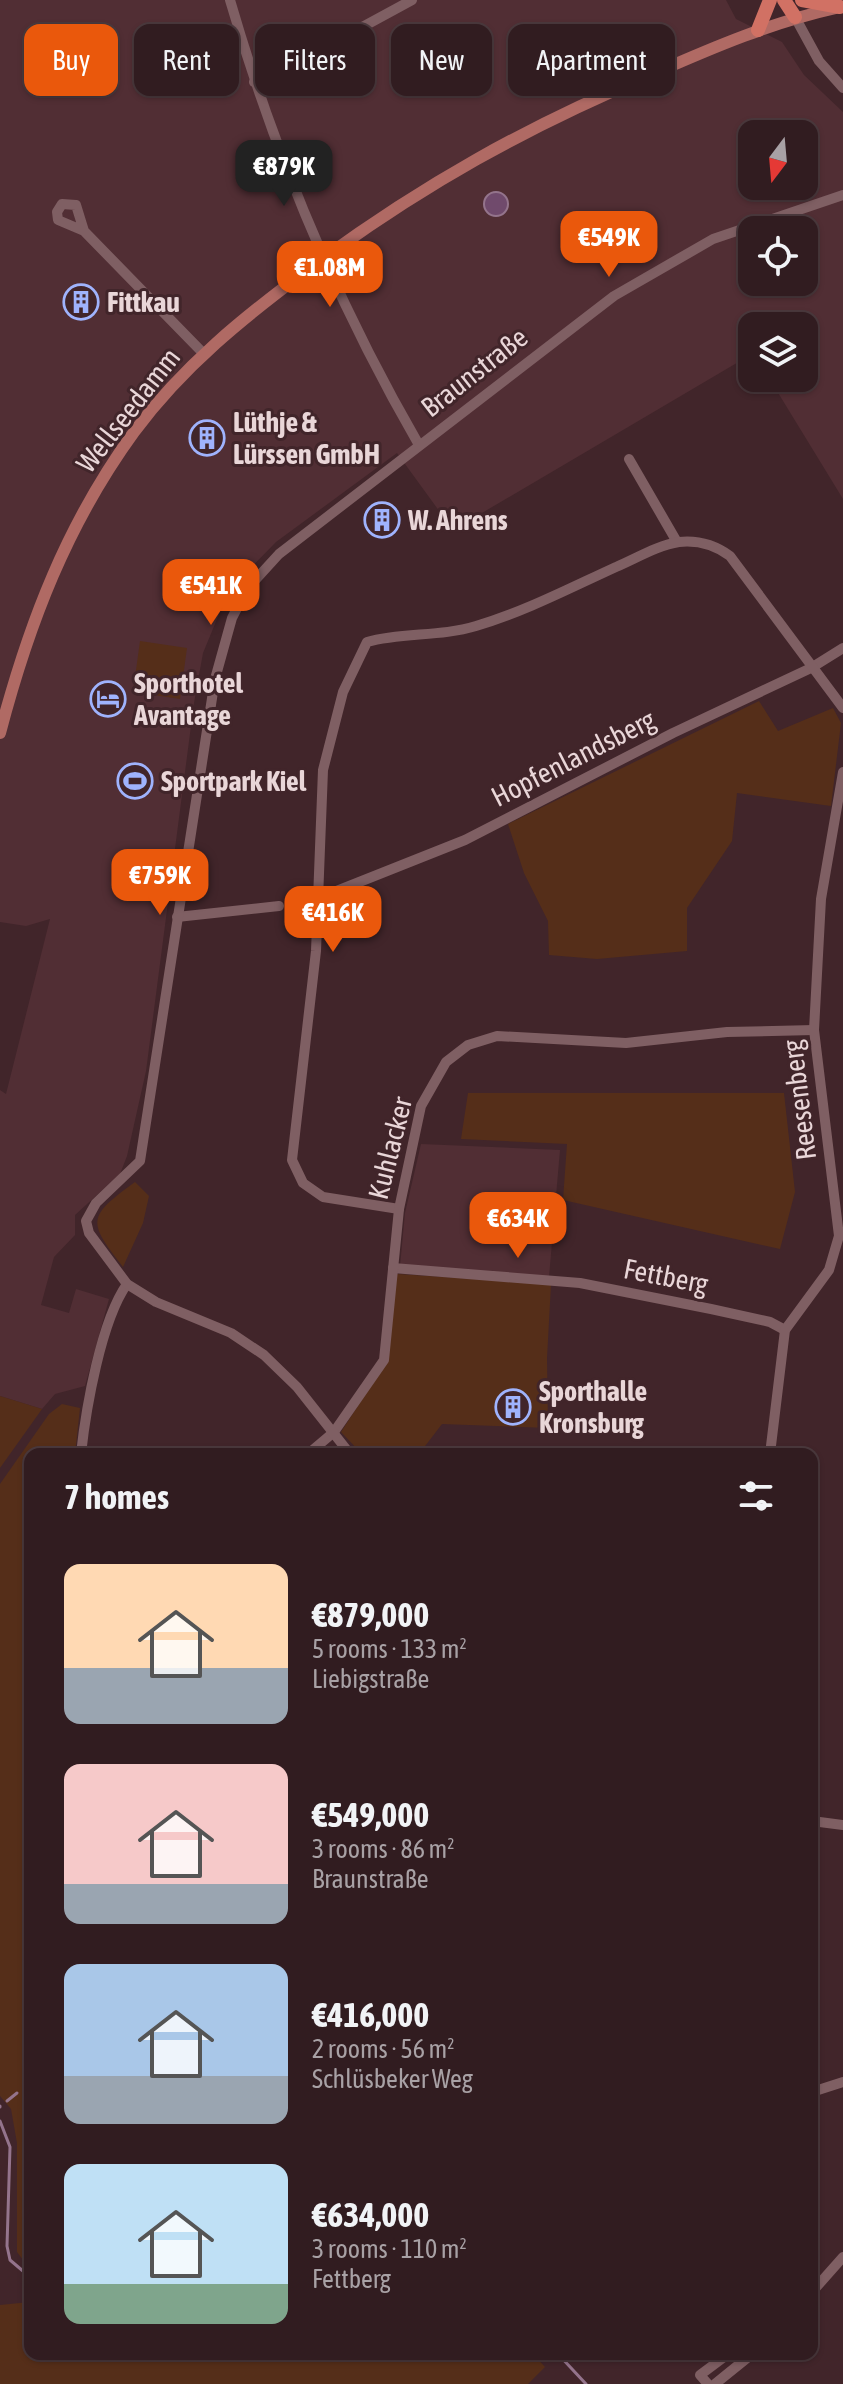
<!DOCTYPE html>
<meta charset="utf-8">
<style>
body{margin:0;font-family:"Asap Condensed",sans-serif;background:#392529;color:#f1f3f6;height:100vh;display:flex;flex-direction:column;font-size:30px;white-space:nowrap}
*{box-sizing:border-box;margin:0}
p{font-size:26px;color:#a8a1a5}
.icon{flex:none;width:44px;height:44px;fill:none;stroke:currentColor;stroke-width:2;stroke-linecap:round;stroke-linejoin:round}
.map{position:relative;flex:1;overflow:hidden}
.side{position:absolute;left:24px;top:1448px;width:794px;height:912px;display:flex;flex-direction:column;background:#311c20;border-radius:16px;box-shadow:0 2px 6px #0004,0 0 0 2px #4c3a3e}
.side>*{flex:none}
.banner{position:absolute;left:24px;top:24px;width:796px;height:72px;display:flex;gap:16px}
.needle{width:52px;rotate:196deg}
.fabs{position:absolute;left:738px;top:120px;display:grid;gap:16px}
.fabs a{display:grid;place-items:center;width:80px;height:80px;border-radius:16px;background:#311c20;box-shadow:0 2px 6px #0004,0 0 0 2px #4c3a3e;font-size:40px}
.price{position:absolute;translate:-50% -68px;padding:0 18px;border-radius:16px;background:#ea580c;color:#fff;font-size:26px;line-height:52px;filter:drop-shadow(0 2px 4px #0008)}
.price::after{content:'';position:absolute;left:50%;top:48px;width:24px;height:18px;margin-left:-12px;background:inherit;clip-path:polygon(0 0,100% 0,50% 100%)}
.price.selected{background:#222;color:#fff}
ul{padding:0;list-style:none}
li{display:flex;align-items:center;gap:24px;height:200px;padding:0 40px}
li span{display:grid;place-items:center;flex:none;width:224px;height:160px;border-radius:16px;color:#555}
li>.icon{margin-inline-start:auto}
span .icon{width:96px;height:96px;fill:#fffc;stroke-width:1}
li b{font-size:34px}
h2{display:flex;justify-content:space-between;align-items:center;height:96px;padding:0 40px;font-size:34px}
.pill{padding:0 28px;border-radius:16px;background:#311c20;box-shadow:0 2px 6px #0004,0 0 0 2px #4c3a3e;font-size:28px;line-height:72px}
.pill.selected{background:#ea580c;color:#fff}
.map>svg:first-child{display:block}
.built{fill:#512e34;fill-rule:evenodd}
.green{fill:#552e19}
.water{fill:#704a6c;stroke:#94748c;stroke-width:2}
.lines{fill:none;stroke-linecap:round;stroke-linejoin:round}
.stream{stroke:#94748c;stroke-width:3}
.minor{stroke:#7f5f63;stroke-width:10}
.major{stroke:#b06a64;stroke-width:12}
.highway{stroke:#d17164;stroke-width:14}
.labels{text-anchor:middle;stroke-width:6;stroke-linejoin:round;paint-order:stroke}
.poi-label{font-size:28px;font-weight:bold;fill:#e9d6d8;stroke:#41252a;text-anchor:start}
.street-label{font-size:28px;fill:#e9d6d8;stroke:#41252a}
</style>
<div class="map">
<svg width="843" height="2384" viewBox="0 0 843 2384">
<rect width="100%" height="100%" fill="#41252a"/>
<!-- built -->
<g class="built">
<path d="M0,0H726L736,19L782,42L804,75L843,112V499L769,378H804V326H752V354L453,530L397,453L276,542L229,590L203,653L194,703L146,1071L127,1156L120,1174L75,1215V1235L54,1257L41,1305L69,1313L76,1289L109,1299L85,1386L55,1394L42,1409L0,1396V1090L6,1094L50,919L26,926L0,922ZM752,134H804V186H752ZM752,230H804V282H752Z"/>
<polygon points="421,1144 560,1150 549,1277 400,1266 405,1213"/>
</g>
<!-- green -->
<g class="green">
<polygon points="140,641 187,648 180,699 133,692"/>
<polygon points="759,701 778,731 833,708 841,723 831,806 737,793 732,841 687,908 687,951 597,959 549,955 548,921 524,873 508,824"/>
<polygon points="468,1093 784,1093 795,1192 780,1249 563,1200 567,1144 461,1139"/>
<path d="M135,1182L149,1196L143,1223L123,1267C87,1221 87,1217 135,1182Z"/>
<polygon points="397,1274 551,1284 547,1358 548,1428 442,1424 419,1454 362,1454 341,1432 387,1361"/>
<polygon points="0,1396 42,1409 0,1468"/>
<polygon points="62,1404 80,1408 75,1454 30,1454 30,1551 24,1557 25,1617 30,1618 30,1856 23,1860 30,1963 30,2269 17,2252 17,2143 11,2109 0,2096 0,1484 49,1414"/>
<polygon points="30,2302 30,2354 533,2354 545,2367 528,2384 0,2384 0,2305"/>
</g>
<!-- water -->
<circle class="water" cx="496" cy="204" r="12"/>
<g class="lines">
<!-- stream -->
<g class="stream">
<polyline points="7,2101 17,2093"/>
<polyline points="0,2107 0,2106"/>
<polyline points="0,2121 10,2147 7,2246 10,2260 30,2277"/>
<polyline points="558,2354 586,2384"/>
</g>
<!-- minor -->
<g class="minor">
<path d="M230,0C275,155 338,305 419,445"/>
<polyline points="795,17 819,61 843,88"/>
<polyline points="254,82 274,75 412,0"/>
<polyline points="84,231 58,220 57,212 62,204 76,205 84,231 203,353"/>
<polyline points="629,459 677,542"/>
<polyline points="319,898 465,840 673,733 811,668 843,648"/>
<polyline points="177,917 279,906"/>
<path d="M399,1209L323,1197L303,1183L292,1160L316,951L323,770L343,692L367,642C402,632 440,637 476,626C524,612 570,588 616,567C635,559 658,545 679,542C698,540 715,545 730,556L843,708"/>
<polyline points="393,1268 580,1283 711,1309 770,1322 785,1330"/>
<path d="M81,1454C86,1408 101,1321 127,1284"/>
<polyline points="308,1454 334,1432 384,1360 399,1209 421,1106 446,1062 468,1045 497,1036 626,1043 727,1032 814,1030"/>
<polyline points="350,1454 297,1387 264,1355 231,1333 156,1302 127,1284 89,1233 86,1221 96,1203 140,1161 215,679 232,618 247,589 279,554 614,296 713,239 843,195"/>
<polyline points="770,1454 785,1330 829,1270 839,1236 814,1030 821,899 843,772"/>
<polyline points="812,1821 843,1825"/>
<polyline points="812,2092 843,2082"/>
<polyline points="812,2292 843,2257"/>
<polyline points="708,2384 700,2375 728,2354"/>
<polyline points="715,2384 752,2354"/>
</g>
<!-- major -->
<path class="major" d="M0,733C29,623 67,524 134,432C183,366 244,317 310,268C422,185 526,127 655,73C714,47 773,22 836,8"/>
<!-- highway -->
<g class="highway">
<polyline points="784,0 795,17"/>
<polyline points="802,0 840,7"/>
<polyline points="758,30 770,0"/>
</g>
</g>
<!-- icons -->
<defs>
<symbol id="building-ring" viewBox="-11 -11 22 22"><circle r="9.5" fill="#41252a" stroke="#9fb3fd" stroke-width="1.5"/><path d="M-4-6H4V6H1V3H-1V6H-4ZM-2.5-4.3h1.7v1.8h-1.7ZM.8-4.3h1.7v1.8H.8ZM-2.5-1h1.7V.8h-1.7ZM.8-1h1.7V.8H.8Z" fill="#9fb3fd"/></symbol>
<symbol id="hotel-ring" viewBox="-11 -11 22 22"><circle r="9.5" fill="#41252a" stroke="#9fb3fd" stroke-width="1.5"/><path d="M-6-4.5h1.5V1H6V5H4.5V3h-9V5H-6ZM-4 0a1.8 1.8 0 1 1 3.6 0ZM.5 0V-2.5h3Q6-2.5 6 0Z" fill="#9fb3fd"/></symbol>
<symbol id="stadium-ring" viewBox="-11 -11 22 22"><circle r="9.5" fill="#41252a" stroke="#9fb3fd" stroke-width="1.5"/><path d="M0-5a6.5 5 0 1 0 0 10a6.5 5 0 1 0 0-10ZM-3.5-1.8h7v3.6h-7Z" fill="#9fb3fd"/></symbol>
</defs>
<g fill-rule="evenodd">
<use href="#building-ring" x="61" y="282" width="40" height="40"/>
<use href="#building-ring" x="187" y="418" width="40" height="40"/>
<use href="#building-ring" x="362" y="500" width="40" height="40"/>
<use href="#hotel-ring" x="88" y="679" width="40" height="40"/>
<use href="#stadium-ring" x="115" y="761" width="40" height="40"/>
<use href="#building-ring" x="493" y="1387" width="40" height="40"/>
</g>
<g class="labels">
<!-- poi labels -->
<g class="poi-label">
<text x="107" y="312">Fittkau</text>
<text x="233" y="432">Lüthje &amp;<tspan x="233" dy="32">Lürssen GmbH</tspan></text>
<text x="408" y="530">W. Ahrens</text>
<text x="134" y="693">Sporthotel<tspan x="134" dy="32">Avantage</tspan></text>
<text x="161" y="791">Sportpark Kiel</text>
<text x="539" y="1401">Sporthalle<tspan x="539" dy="32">Kronsburg</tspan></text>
</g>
<!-- street labels -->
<g class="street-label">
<text transform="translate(474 372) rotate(-38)" y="10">Braunstraße</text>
<text transform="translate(128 410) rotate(-52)" y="10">Wellseedamm</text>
<text transform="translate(573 758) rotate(-27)" y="10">Hopfenlandsberg</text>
<text transform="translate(799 1100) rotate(-97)" y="10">Reesenberg</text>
<text transform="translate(390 1148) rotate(-76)" y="10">Kuhlacker</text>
<text transform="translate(666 1276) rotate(11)" y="10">Fettberg</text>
</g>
</g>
</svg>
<div class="fabs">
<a><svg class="needle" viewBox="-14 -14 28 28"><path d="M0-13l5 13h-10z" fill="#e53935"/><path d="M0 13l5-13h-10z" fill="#a8a1a5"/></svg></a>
<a><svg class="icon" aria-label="locate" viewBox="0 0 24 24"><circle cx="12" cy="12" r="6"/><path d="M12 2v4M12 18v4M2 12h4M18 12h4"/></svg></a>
<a><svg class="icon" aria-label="layers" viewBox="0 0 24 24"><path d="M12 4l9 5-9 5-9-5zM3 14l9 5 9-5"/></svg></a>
</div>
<b class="price selected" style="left:284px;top:208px">€879K</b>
<b class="price" style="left:609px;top:279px">€549K</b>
<b class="price" style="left:330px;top:309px">€1.08M</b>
<b class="price" style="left:211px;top:627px">€541K</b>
<b class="price" style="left:160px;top:917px">€759K</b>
<b class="price" style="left:333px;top:954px">€416K</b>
<b class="price" style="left:518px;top:1260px">€634K</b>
<div class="banner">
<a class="pill selected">Buy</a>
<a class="pill">Rent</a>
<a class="pill">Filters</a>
<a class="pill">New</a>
<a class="pill">Apartment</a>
</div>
<section class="side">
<h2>7 homes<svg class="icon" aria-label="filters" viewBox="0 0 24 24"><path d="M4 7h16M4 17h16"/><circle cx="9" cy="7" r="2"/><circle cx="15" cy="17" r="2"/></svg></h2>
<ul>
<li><span style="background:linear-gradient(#ffd9b3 65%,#9aa5b1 0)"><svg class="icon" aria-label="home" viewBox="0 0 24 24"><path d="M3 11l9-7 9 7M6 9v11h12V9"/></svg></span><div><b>€879,000</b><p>5 rooms · 133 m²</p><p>Liebigstraße</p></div></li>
<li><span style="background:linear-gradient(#f6c9c9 75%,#9aa5b1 0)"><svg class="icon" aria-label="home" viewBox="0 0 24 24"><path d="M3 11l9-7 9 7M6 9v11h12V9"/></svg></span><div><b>€549,000</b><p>3 rooms · 86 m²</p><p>Braunstraße</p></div></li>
<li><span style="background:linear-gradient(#a9c7e8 70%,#9aa5b1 0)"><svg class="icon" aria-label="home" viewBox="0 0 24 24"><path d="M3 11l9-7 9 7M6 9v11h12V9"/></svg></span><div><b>€416,000</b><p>2 rooms · 56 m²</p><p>Schlüsbeker Weg</p></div></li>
<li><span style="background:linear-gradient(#bfe0f5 75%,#7fa58c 0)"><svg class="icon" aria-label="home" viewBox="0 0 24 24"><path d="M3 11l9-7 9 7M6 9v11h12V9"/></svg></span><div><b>€634,000</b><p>3 rooms · 110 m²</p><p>Fettberg</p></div></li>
</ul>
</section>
</div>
